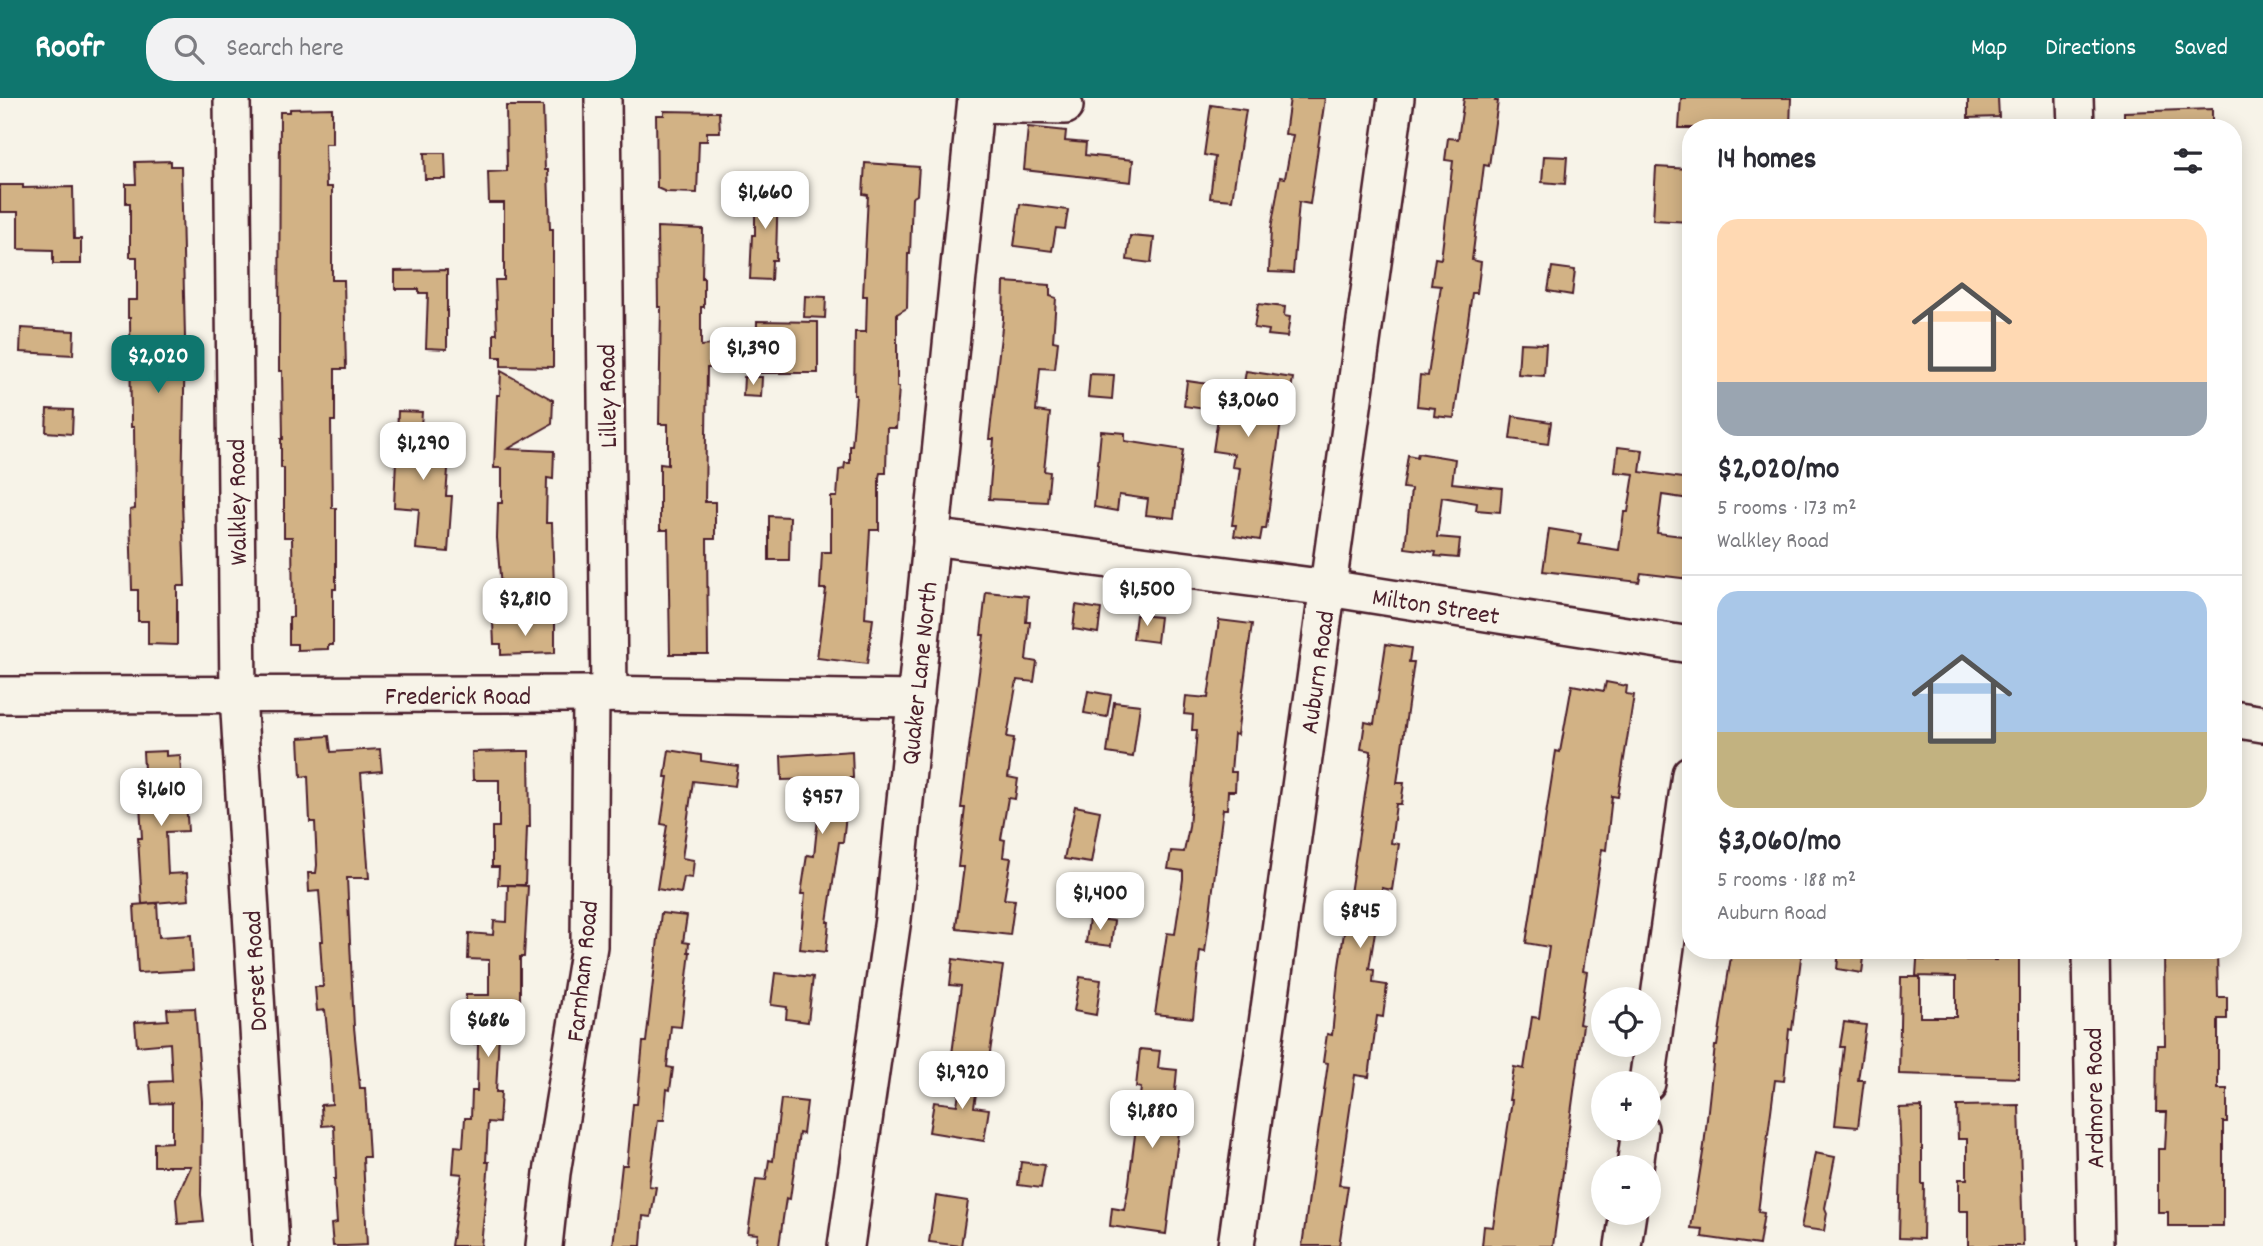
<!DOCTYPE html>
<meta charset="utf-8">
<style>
body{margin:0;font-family:Dekko,sans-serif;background:#f2f2f3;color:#2b2b33;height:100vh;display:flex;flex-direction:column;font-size:26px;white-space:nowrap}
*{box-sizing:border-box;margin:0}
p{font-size:23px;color:#7c7c81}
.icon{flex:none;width:38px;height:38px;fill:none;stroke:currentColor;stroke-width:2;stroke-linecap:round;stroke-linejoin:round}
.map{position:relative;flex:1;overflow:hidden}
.panel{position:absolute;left:1682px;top:21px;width:560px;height:840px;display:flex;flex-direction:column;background:#fff;border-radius:28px;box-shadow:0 4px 18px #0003}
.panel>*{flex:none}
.fabs{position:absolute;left:1591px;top:889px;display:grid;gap:14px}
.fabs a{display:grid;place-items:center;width:70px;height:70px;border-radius:50%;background:#fff;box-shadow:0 4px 18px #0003;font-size:35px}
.price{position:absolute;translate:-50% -60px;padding:0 16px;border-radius:14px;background:#fff;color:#222;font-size:23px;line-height:46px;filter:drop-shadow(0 2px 4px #0008)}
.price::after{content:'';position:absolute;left:50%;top:42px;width:21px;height:16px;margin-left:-10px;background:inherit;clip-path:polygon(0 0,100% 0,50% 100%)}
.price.active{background:#0f766e;color:#fff}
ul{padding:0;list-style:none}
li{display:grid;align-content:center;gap:14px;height:371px;padding:0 35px}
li+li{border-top:2px solid #e1e1e2}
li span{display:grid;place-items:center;height:217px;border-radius:21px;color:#555}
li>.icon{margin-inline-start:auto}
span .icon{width:126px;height:126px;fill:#fffc;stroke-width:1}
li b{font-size:30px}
h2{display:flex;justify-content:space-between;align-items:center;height:84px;padding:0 35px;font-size:30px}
header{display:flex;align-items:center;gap:42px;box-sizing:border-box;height:98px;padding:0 35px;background:#0f766e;color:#fff}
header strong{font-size:33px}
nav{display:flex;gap:38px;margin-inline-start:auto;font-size:24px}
.search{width:490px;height:63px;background:#f2f2f3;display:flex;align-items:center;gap:18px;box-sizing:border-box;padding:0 24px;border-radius:28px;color:#7c7c81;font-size:26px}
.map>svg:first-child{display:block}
.building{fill:#d2b285;stroke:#4a1f2b;stroke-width:2}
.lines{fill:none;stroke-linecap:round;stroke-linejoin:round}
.minor-casing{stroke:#4a1f2b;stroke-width:40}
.minor{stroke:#f7f3e8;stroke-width:35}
.labels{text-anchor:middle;stroke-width:6;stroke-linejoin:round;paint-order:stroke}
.street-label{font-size:26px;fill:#4a1f2b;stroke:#f7f3e8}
</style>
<header>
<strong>Roofr</strong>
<div class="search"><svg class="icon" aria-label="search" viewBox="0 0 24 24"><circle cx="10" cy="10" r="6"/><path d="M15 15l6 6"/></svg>Search here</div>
<nav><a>Map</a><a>Directions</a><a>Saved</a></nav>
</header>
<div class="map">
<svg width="2263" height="1148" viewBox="0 0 2263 1148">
<rect width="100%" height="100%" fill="#f7f3e8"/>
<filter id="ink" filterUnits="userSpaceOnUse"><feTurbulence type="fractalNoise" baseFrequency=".0143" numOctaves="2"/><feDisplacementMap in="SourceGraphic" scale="14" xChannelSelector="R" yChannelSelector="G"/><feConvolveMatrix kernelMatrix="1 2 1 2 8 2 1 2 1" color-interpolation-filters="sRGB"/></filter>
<g filter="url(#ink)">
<!-- building -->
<g class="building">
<polygon points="1290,0 1325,0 1310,106 1299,104 1293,175 1269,174 1271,131 1280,79 1285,80 1293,37 1285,36"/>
<polygon points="1464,0 1496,0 1495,3 1498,3 1489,68 1484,67 1472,162 1481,164 1477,195 1472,195 1454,320 1434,318 1435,310 1417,308 1420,277 1428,278 1441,188 1431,187 1435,160 1441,161 1453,63 1445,62 1448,40 1458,41"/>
<polygon points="1681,0 1791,0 1790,30 1679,30"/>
<polygon points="1968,0 1998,0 1999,19 1968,20"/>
<polygon points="1211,7 1246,12 1232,102 1210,100 1215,59 1204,57"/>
<polygon points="506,8 543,8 545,72 548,72 550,131 553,131 553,269 501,268 501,259 494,259 494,236 497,236 495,182 504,182 504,105 489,105 488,74 507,73"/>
<polygon points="332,10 332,46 325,46 326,89 332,89 332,182 344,182 346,271 335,271 335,323 331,323 332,410 336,410 336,491 333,491 333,547 328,547 328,551 297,552 297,546 289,546 289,519 293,519 292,439 284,439 284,370 281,370 281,341 283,341 282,273 279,273 279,248 280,14 290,14 290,11"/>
<polygon points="2212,11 2212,30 2124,30 2124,14"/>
<polygon points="664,13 719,14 720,34 707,34 707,43 699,43 697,95 666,94 657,90 656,17 664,17"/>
<polygon points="1028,29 1066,33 1065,43 1086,45 1085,57 1133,62 1131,84 1024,72"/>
<polygon points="424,55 445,55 446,81 425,81"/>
<polygon points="1544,58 1567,59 1565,86 1542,84"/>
<polygon points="171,63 171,68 181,68 185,240 182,403 185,488 177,488 177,547 148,546 148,523 138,523 138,492 132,492 130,412 135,411 134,329 131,329 130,220 128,220 128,202 137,202 137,159 130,159 130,105 126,105 126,86 136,86 135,64"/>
<polygon points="865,65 919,69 917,97 912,100 910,156 908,156 907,210 897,216 897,289 899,289 896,330 887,330 886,375 880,375 879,379 879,432 870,432 865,520 873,521 867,566 817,560 826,491 820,491 822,454 831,454 831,399 837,399 839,372 844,371 845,365 850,365 850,348 852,348 856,297 854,297 855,234 866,234 867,198 863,198 868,97 863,96"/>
<polygon points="1656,69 1690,71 1690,124 1653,122"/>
<polygon points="755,85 778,85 776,162 772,162 771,182 750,181 752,137 755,137"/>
<polygon points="0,87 23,87 23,90 73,89 74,141 81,141 81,166 53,166 53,152 18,151 18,114 0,114"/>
<polygon points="1020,106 1068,112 1065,131 1056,130 1052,153 1014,148"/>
<polygon points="657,129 703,131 702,180 704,180 704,209 701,209 701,248 711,247 711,270 707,270 705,404 715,404 715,441 707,441 708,556 670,556 668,432 660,432 660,366 668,367 668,326 659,326 661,209 658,209"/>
<polygon points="1130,138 1154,140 1151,165 1127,162"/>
<polygon points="1552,169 1575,172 1572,197 1548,193"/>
<polygon points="447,172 447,251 426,250 428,195 419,195 419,191 395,191 395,173"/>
<polygon points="1004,184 1050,187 1050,198 1056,200 1053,243 1058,244 1055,271 1040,270 1036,313 1050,315 1044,373 1050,374 1047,404 989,401 994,341 989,341 1003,221"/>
<polygon points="805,198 826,199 825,220 804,219"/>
<polygon points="1258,206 1285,209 1284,218 1290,219 1287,239 1268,237 1269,232 1254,230"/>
<polygon points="757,223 818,224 818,275 756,275"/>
<polygon points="21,230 74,233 73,257 20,254"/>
<polygon points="1520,245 1546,246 1544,278 1518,276"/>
<polygon points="501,273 553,302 552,326 508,351 554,353 553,381 547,380 546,425 552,425 554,490 501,491 497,440 498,405 502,405 502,370 494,370 497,297 500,297"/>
<polygon points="1246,273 1293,280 1288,309 1283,309 1266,431 1262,431 1260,442 1234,438 1236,427 1232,427 1240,370 1232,369 1234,356 1213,353 1219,313 1184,308 1187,283 1243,291"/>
<polygon points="1090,276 1114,277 1112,301 1088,299"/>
<polygon points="744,279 762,279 761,299 743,298"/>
<polygon points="47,311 73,312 72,336 46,334"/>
<polygon points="398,313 422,314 420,343 450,345 446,398 452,398 448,454 416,451 419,411 394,409"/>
<polygon points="1513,318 1551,324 1548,346 1510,341"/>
<polygon points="1101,333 1125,335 1125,343 1183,352 1174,420 1146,417 1148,401 1119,397 1117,413 1094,409"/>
<polygon points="1618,349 1643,352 1640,374 1690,381 1690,401 1662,397 1657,435 1690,439 1690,481 1641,475 1639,484 1543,473 1549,431 1581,436 1579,446 1619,452 1624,414 1628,414 1634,376 1615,374"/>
<polygon points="1418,355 1455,361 1452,385 1502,390 1500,414 1476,412 1477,405 1442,399 1437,439 1460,441 1458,460 1435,458 1436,454 1405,450 1411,391 1403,390 1408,357 1417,359"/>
<polygon points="769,418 790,419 789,462 769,462"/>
<polygon points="986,494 1028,498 1026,524 1030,524 1026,562 1037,564 1034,584 1017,582 1007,639 1014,640 1008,679 1018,681 1015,701 1008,700 1001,741 1005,742 1003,759 1011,760 1004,801 1015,802 1010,837 957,831 956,828 964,769 958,769 965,710 961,710 984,537 981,537"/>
<polygon points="1076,507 1101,511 1098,535 1073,531"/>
<polygon points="1136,517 1160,519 1157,544 1133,541"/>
<polygon points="1219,522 1252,526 1237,637 1234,636 1231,674 1236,674 1235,693 1228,693 1227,711 1223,711 1205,854 1200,853 1193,920 1155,916 1167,835 1175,836 1183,781 1183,773 1168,771 1171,753 1184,754 1189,729 1197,632 1192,632 1193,617 1184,616 1186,598 1208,600"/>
<polygon points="493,524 555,524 555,555 501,557 501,546 494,546"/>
<polygon points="1386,546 1411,550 1409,564 1414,564 1397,685 1404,685 1401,706 1396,706 1391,745 1399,746 1392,792 1382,790 1369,871 1374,872 1373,885 1387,887 1383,919 1377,918 1369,979 1355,977 1339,1087 1348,1088 1339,1148 1302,1148 1328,965 1323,964 1327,936 1332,937 1339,868 1371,657 1371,653 1361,651 1365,624 1374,626"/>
<polygon points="1606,584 1627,588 1626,596 1634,597 1618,699 1612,698 1606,752 1602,751 1583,873 1587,874 1579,926 1583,927 1553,1148 1482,1148 1484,1128 1493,1129 1512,1002 1509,1002 1514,969 1524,971 1532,919 1539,920 1549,849 1526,845 1556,653 1560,654 1572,587 1604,593"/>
<polygon points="1088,593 1111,597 1107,619 1084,615"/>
<polygon points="1114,604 1140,607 1133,659 1107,655"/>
<polygon points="329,638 331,654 380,651 382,673 361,675 369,780 347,780 354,929 360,990 365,990 369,1059 363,1059 367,1147 346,1148 333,1148 331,1126 337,1125 334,1081 336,1081 334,1027 322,1028 321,1007 332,1006 330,960 325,912 317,913 315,889 323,889 320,843 323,843 319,793 309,794 308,775 316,775 317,767 315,724 310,724 308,678 301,679 299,640"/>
<polygon points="669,652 701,657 701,663 738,668 735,688 693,683 682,760 694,762 692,780 684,779 681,795 657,791 667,727 661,726 668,679 665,679"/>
<polygon points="166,653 166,658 180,657 183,704 186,704 188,733 166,734 168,776 187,775 189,802 142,806 138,740 142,740 140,707 146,707 143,654"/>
<polygon points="520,653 529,653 530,729 527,729 525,787 498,787 499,769 492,769 492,729 499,729 499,682 473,682 472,654"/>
<polygon points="852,653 853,680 850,680 843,744 839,744 827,824 829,824 826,854 800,851 805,796 801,796 807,757 814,758 822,681 782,682 781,658"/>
<polygon points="1075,708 1100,713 1091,765 1064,761"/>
<polygon points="508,787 528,788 524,859 520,859 520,915 500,915 496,994 501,994 499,1025 488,1024 486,1064 489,1064 481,1148 451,1148 462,1076 453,1075 455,1048 463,1049 465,1020 471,1020 472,993 477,993 478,946 465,945 466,897 489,897 489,862 468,861 469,835 493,837 494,823 507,824"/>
<polygon points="157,805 159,839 191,837 193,872 138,875 134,807"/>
<polygon points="661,815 687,818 683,844 689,845 688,854 690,854 681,929 671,928 667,969 673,970 670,992 667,991 664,1022 658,1022 649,1088 656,1089 651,1119 643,1118 641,1148 613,1148 622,1067 627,1067 633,1006 637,1006 643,944 646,944"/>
<polygon points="1089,820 1114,823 1111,848 1086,845"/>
<polygon points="1732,852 1802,852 1792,932 1789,931 1784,983 1775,982 1758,1114 1764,1115 1759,1147 1702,1139 1703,1131 1691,1130 1704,1048 1715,948 1717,948"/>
<polygon points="1839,852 1865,852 1862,875 1837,871"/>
<polygon points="1996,852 2019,852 2019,980 1899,976 1901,879 1920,879 1920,919 1956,919 1956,879 1916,878 1917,862 1996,862"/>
<polygon points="2164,852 2217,852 2218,899 2227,899 2227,921 2218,921 2218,991 2227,991 2227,1024 2223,1024 2223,1128 2168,1128 2168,1114 2158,1114 2158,1051 2165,1051 2167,1014 2156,1014 2157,947 2165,947"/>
<polygon points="953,861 1003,868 989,961 952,956 961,888 950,887"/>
<polygon points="775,875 813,879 808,924 786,921 787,909 771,907"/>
<polygon points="1080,879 1101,882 1096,917 1074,913"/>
<polygon points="195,910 202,1003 201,1097 204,1124 178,1126 176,1101 191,1068 154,1068 154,1045 172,1044 172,1005 152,1006 150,984 172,983 170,945 137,948 135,924 168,922 167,911"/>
<polygon points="1844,924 1866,927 1858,982 1864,982 1858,1029 1835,1027 1844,949 1840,949"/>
<polygon points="1140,951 1160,953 1158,970 1177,972 1172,1025 1180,1026 1166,1136 1110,1128 1112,1110 1124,1112 1128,1092 1141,990 1136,989"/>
<polygon points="964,966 980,969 974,1009 989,1011 984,1043 929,1034 934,1004 957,1007"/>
<polygon points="781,1001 807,1004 803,1036 799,1035 790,1101 786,1100 779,1148 756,1148 758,1136 748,1135 756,1081 766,1082 769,1062 773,1063"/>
<polygon points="2019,1007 2023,1148 1968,1148 1968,1113 1959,1113 1959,1081 1967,1081 1967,1041 1958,1041 1957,1008"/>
<polygon points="1922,1009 1922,1086 1924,1086 1923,1141 1899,1140 1901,1064 1899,1010"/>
<polygon points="1815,1055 1835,1059 1825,1110 1827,1115 1824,1133 1801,1130"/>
<polygon points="1021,1064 1045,1067 1041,1090 1018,1087"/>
<polygon points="936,1098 968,1103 961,1148 929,1144"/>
</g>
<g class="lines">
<defs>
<g id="minor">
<polyline points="232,0 238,597 271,1148"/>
<polyline points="603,0 609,596"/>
<polyline points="2075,0 2076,30"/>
<polyline points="976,6 1065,8"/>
<polyline points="931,439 1328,490 1690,547"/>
<polyline points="0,597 591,596 916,601"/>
<polyline points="2233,621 2263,626"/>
<polyline points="2091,852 2096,1148"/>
<polyline points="1647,985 1690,676"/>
<polyline points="1635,1069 1640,1031"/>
<polyline points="544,1148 552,1075 589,848 591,596"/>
<polyline points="846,1148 893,821 976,0"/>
<polyline points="1236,1148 1396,0"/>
<polyline points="1623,1148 1628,1115"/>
</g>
</defs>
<!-- minor casing -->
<use href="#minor" class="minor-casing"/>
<!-- minor -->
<use href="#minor" class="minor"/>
</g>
</g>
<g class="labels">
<!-- street labels -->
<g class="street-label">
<text transform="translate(606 298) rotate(-91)" y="9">Lilley Road</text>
<text transform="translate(236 404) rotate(-91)" y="9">Walkley Road</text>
<text transform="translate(1436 507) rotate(9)" y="9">Milton Street</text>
<text transform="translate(1316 574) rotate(-82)" y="9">Auburn Road</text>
<text transform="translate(918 575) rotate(-84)" y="9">Quaker Lane North</text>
<text x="458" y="606">Frederick Road</text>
<text transform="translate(254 873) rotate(-93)" y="9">Dorset Road</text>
<text transform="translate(581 873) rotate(-84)" y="9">Farnham Road</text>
<text transform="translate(2093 1000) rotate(-91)" y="9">Ardmore Road</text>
</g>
</g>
</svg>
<div class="fabs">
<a><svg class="icon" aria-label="locate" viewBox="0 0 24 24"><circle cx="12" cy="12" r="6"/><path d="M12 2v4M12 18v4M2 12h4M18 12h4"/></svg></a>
<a>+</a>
<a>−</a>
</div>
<b class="price" style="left:765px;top:133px">$1,660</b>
<b class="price" style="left:753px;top:289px">$1,390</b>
<b class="price active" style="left:158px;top:297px">$2,020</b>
<b class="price" style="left:1248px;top:341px">$3,060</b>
<b class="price" style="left:423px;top:384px">$1,290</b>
<b class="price" style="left:1147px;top:530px">$1,500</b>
<b class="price" style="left:525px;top:540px">$2,810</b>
<b class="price" style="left:161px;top:730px">$1,610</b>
<b class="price" style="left:822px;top:738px">$957</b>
<b class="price" style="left:1100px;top:834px">$1,400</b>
<b class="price" style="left:1360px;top:852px">$845</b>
<b class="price" style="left:488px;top:961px">$686</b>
<b class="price" style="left:962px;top:1013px">$1,920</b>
<b class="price" style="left:1152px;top:1052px">$1,880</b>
<section class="panel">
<h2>14 homes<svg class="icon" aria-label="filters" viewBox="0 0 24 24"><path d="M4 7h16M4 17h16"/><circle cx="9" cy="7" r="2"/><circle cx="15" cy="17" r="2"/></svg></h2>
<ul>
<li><span style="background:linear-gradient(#ffd9b3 75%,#9aa5b1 0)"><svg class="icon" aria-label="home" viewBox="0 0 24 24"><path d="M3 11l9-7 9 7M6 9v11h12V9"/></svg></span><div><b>$2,020/mo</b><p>5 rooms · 173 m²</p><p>Walkley Road</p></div></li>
<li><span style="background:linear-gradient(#a9c7e8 65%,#c2b280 0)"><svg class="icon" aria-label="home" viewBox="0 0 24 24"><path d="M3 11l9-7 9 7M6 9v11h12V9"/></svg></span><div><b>$3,060/mo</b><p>5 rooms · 188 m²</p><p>Auburn Road</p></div></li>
</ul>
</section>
</div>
